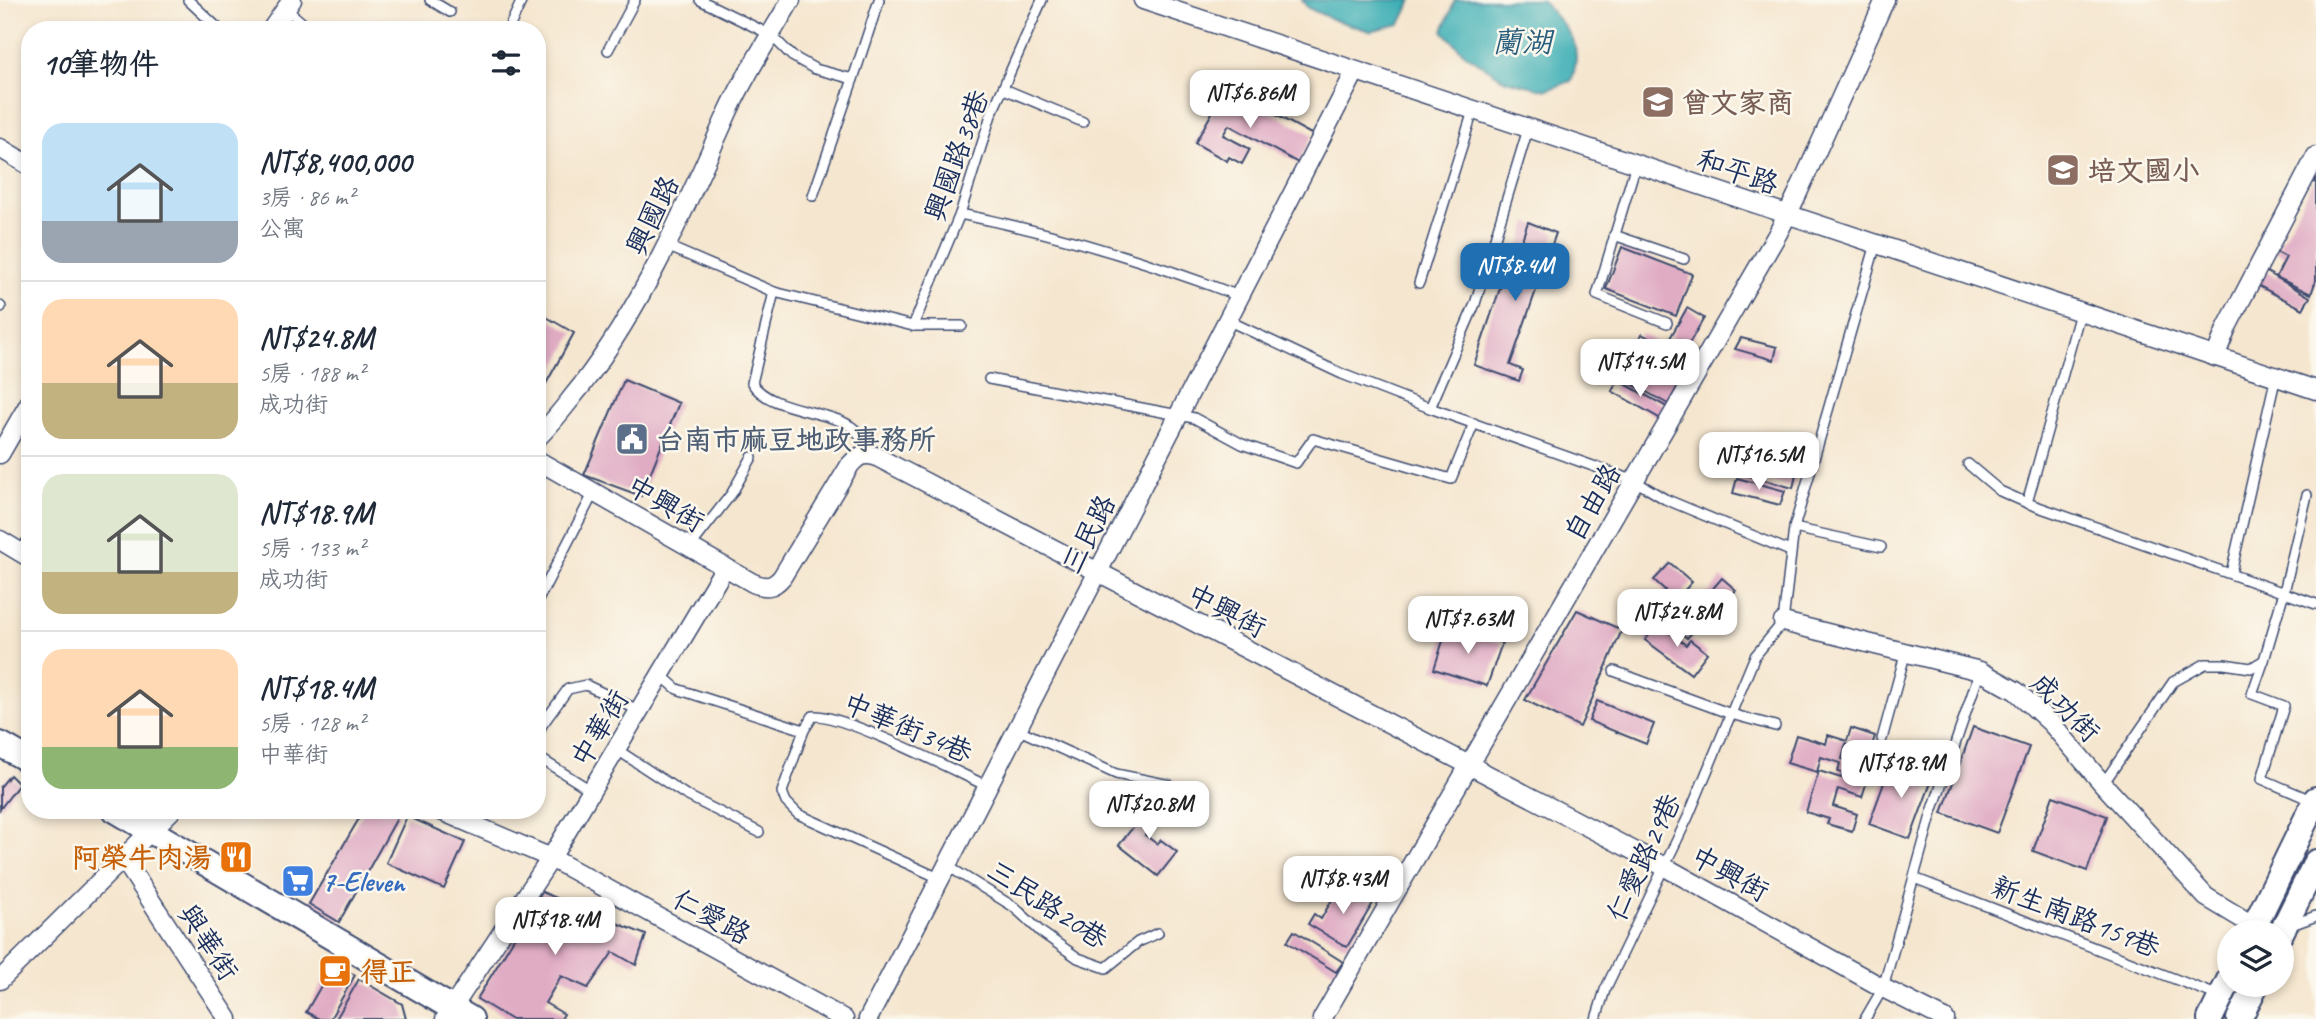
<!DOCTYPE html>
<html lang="zh-TW">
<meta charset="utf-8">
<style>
body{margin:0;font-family:Caveat,"LXGW WenKai TC",sans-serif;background:#f6f6f7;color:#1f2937;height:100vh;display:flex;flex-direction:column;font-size:26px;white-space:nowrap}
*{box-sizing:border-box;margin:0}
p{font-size:23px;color:#747a83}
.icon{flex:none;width:38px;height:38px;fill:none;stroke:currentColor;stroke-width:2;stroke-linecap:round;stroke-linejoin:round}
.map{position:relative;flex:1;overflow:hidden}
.sheet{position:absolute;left:21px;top:21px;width:525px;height:798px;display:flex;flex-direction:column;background:#fff;border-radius:28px;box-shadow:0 4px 10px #0003}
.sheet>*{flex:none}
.tools{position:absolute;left:2217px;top:920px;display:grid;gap:14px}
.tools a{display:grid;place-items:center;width:77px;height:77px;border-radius:50%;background:#fff;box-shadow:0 4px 10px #0003;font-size:35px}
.price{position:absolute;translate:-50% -60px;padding:0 16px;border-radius:14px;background:#fff;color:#222;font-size:23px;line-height:46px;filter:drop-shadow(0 2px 4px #0008)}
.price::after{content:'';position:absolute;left:50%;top:42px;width:21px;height:16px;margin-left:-10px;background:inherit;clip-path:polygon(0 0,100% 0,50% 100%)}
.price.current{background:#1f6fb2;color:#fff}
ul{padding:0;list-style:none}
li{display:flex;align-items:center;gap:21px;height:175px;padding:0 21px}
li+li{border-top:2px solid #e0e1e3}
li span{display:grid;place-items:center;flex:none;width:196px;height:140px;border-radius:21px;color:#555}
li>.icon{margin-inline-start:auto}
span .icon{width:84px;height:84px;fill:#fffc;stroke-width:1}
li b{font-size:30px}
h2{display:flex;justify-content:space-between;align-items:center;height:84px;padding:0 21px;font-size:30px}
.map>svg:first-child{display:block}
.water{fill:#3eafb5;stroke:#2c6f8a;stroke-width:2}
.building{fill:#e0acc4}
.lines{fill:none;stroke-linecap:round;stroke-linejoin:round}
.lane-casing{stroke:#3c4a6f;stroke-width:12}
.street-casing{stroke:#3c4a6f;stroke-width:21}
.secondary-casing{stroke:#3c4a6f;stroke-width:28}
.lane{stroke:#fff;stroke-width:9}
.street{stroke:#fff;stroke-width:18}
.secondary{stroke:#fff;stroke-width:24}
.labels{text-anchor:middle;stroke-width:5;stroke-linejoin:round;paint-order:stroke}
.education-label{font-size:28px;font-weight:bold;fill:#785e54;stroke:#fbf7ec;text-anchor:start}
.street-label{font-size:28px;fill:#1b2f5e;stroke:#fbf7ec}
.service-label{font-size:28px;font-weight:bold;fill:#4e5e75;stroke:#fbf7ec;text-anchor:start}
.food-label{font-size:28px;font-weight:bold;fill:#c56008;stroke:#fbf7ec;text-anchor:end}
.shop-label{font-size:28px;font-weight:bold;fill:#366cbe;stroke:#fbf7ec;text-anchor:start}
.water-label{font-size:30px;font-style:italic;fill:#275c7c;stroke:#fbf7ec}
</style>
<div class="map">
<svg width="2316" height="1019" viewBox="0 0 2316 1019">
<rect width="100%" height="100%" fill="#fbf7ec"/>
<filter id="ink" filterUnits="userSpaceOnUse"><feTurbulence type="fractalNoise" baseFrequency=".0143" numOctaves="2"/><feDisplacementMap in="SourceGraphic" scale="14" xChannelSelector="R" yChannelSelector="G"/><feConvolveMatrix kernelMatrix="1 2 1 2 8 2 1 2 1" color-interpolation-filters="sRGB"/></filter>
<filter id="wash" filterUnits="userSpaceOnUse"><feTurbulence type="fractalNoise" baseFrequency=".00686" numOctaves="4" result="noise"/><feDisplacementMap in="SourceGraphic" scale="28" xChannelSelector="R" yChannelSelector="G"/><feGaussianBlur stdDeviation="1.57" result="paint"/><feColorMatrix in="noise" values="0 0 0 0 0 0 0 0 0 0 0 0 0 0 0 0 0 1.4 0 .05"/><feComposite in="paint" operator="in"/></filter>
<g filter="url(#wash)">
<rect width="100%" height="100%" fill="#f5e6cf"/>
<!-- water -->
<g class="water">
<polygon points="1302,0 1412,0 1400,24 1370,31 1334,20 1308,8"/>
<path d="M1455,0H1542C1565,29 1586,41 1571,81L1547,90L1505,80L1465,54L1443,31Z"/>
</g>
<g id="blocks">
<!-- building -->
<g class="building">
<polygon points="1226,88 1313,135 1298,163 1229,125 1223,135 1250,149 1242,164 1229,157 1227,161 1195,143"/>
<polygon points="2316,176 2316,280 2311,294 2276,277 2286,257 2276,252"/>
<polygon points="1528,222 1556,233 1510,365 1523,370 1519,381 1474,365 1509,262 1514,263"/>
<polygon points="1622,247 1692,274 1676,316 1606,289"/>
<polygon points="2265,271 2310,297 2303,309 2257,285"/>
<polygon points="1687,308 1704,318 1687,347 1670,338"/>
<polygon points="543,315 574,333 537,400 537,324"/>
<polygon points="1642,334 1694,364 1688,375 1635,345"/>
<polygon points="1741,338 1777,347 1774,360 1735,349"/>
<polygon points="1635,349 1683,377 1668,404 1620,377"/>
<polygon points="624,380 679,403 641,496 584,475"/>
<polygon points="1618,380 1667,407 1661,419 1612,391"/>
<polygon points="1747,454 1798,467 1793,488 1742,474"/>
<polygon points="1737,478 1785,491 1780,505 1733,493"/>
<polygon points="1670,563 1692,582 1676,600 1689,612 1705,594 1717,605 1687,638 1650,606 1665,590 1654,580"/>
<polygon points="1722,578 1736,590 1722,606 1708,594"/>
<polygon points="1577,610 1622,630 1580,727 1525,700"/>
<polygon points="1658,624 1686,645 1690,640 1707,653 1691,674 1645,640"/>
<polygon points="1448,625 1502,643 1487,686 1434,669"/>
<polygon points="1597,701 1654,724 1646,744 1589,721"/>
<polygon points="1973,727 2029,747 1997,833 1942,813"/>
<polygon points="1851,728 1875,736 1870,752 1846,744 1842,759 1867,766 1863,780 1867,781 1862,797 1838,789 1833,806 1857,814 1852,831 1827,824 1829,819 1806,812 1819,771 1841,778 1843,773 1838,772 1840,763 1821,757 1817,772 1787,763 1796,735 1826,744 1828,735 1847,741"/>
<polygon points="1892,761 1933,777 1910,839 1869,824"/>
<polygon points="10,775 19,784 0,809 0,787"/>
<polygon points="1158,796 1169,805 1145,835 1157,844 1161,840 1177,852 1158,876 1119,845"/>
<polygon points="2053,796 2107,816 2087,871 2033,851"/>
<polygon points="364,810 393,810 400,813 339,922 309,904"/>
<polygon points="407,816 465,842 444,889 386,863"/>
<polygon points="1341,884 1373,903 1347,947 1308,924 1314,914 1321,919"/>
<polygon points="542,892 646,935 636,965 613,952 588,988 561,976 545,1003 564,1014 561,1019 510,1019 477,999"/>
<polygon points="1294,931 1343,962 1336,972 1287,942"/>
<polygon points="334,963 355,975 330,1019 319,1019 306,1012"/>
<polygon points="359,979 402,1004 406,1019 336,1019"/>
</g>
</g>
</g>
<g filter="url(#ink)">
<use href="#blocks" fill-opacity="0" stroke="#3c4a6f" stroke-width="2"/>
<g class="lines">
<defs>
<g id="lane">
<polyline points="188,0 220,30"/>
<polyline points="430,0 450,12"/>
<polyline points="700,0 771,35 792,56 815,69 853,79 879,0"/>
<polyline points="286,9 311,30"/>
<polyline points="508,30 522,0"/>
<polyline points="608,50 635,0"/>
<polyline points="1004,89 1083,122"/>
<polyline points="1636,164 1597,295 1667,323"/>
<polyline points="813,196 853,79"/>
<path d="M960,214C1055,233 1148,261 1239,296"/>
<polyline points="1614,235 1684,259"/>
<polyline points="667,246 774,292 913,326 962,326"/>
<polyline points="1419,283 1473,111"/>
<path d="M774,292L752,383C771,414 840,409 858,433C862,438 864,448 866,454"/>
<polyline points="0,306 1,307"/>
<polyline points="1227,320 1342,374 1430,408 1635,481 1665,499 1790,551"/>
<polyline points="913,326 960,214 991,115 1042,0"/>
<polyline points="989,379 1194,418 1242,444 1296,463 1313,439 1451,479 1474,423"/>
<polyline points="1430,408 1475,304 1528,129"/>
<polyline points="1968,464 2000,491 2027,503 2316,604"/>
<polyline points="2027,503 2080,313"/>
<polyline points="1794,528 1881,547"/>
<polyline points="690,547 732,493 752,457"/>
<polyline points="21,552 30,536"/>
<polyline points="2231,573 2276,376"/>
<polyline points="537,602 594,492"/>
<polyline points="2264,660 2252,694 2284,706 2262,779 2313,801"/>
<polyline points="1614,671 1731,714 1775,726"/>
<polyline points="662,676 677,689 804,730"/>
<polyline points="1017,729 1116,774 1170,785"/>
<polyline points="537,737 542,725 568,689 586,685 640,711"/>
<polyline points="1882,739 1906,651"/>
<polyline points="616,749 686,795 759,832"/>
<polyline points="537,752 541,759 592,791"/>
<polyline points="2103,784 2173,682 2205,664 2224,664 2251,668 2264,660 2284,592 2307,495"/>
<polyline points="946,865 1014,907 1041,932 1078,958 1106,968 1138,942 1158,933"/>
<path d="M939,878L798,814L786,802L782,792L804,730L813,716C841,713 955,771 987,786"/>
<polyline points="1914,878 2219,996"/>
<polyline points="2256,926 2283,928 2316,916"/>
<polyline points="1596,1019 1605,990 1688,817 1755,656 1783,622 1794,528 1876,244"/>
<polyline points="1865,1019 1883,988 1932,812 1980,671"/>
</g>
<g id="street">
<polyline points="1143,0 2316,390"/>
<polyline points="271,30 292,0"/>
<polyline points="0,148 30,166"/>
<polyline points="2215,357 2227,327 2316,156"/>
<path d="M537,438C554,422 567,403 582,385C645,302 686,206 728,112C746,73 770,36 791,0"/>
<polyline points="0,454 30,402"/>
<path d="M537,460L753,583C766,588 773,588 782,577L850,465C858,456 863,453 875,456L1665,867L1883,988L1945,1019"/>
<polyline points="0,540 30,558"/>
<polyline points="1783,622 1980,671 2016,691 2051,723 2103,784 2206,897 2254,926"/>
<polyline points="439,810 551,858 844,1019"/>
<polyline points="123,858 228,1019"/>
<polyline points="0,980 172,810"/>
<polyline points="445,1019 551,858 725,567"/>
<polyline points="868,1019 1355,72"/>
<polyline points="1322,1019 1778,233 1796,197 1885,0"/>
</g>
<g id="secondary">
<polyline points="0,744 30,761"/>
<polyline points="115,810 471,1019"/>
<polyline points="2251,933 2316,799"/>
<polyline points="2281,933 2316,862"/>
<polyline points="2210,1019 2230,978"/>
<polyline points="2239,1019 2256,985"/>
</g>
</defs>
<!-- lane casing -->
<use href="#lane" class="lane-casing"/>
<!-- street casing -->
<use href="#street" class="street-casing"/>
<!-- secondary casing -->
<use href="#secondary" class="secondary-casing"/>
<!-- lane -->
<use href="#lane" class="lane"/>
<!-- street -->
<use href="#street" class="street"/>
<!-- secondary -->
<use href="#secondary" class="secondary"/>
</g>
</g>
<!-- icons -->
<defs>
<symbol id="school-square" viewBox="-11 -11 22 22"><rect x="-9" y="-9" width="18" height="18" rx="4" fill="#8d6e63" stroke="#fbf7ec"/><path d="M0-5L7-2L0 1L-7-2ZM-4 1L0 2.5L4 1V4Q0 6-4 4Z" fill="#fff"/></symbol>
<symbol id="civic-square" viewBox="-11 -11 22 22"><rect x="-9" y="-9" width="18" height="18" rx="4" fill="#5c6f8a" stroke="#fbf7ec"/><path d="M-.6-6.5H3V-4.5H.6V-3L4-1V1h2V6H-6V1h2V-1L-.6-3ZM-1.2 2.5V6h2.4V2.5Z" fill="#fff"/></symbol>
<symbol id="restaurant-square" viewBox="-11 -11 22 22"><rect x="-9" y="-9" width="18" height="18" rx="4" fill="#e8710a" stroke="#fbf7ec"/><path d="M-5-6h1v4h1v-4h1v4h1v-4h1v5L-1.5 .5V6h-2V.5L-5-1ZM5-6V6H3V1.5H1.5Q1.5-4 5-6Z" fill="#fff"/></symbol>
<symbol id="supermarket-square" viewBox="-11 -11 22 22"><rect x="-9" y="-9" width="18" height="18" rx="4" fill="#3f7fe0" stroke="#fbf7ec"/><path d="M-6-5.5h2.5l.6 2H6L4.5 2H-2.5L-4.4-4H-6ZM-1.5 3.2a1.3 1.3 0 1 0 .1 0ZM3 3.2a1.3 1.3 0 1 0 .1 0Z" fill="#fff"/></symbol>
<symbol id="cafe-square" viewBox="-11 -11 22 22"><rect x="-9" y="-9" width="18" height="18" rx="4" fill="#e8710a" stroke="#fbf7ec"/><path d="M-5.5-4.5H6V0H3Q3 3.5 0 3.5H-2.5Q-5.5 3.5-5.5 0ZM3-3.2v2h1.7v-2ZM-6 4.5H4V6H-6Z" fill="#fff"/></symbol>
</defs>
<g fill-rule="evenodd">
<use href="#school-square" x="1639" y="83" width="38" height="38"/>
<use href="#school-square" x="2044" y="151" width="38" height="38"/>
<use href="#civic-square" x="613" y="420" width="38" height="38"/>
<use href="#restaurant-square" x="217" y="838" width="38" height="38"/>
<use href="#supermarket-square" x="279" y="862" width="38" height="38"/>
<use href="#cafe-square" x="316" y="952" width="38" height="38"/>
</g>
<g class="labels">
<!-- education labels -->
<g class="education-label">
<text x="1682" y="112">曾文家商</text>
<text x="2088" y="180">培文國小</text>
</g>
<!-- street labels -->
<g class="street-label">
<text transform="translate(956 155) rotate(-70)" y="10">興國路38巷</text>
<text transform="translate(1738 171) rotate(19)" y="10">和平路</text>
<text transform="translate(652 215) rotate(-64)" y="10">興國路</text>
<text transform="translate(1592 502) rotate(-60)" y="10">自由路</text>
<text transform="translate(666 503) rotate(30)" y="10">中興街</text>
<text transform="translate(1088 534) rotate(-63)" y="10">三民路</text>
<text transform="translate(1227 610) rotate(27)" y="10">中興街</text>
<text transform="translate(2066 707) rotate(45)" y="10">成功街</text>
<text transform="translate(908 727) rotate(23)" y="10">中華街34巷</text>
<text transform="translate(599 728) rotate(-59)" y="10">中華街</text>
<text transform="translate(1643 857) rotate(-65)" y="10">仁愛路29巷</text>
<text transform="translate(1730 873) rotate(29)" y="10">中興街</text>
<text transform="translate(1048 904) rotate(33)" y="10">三民路20巷</text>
<text transform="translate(712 916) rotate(29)" y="10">仁愛路</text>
<text transform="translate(2076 916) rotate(21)" y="10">新生南路159巷</text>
<text transform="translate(209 942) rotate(57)" y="10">與華街</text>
</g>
<!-- service labels -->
<g class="service-label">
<text x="656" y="449">台南市麻豆地政事務所</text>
</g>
<!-- food labels -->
<g class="food-label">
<text x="212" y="867">阿榮牛肉湯</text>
<text x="360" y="981" text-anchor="start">得正</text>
</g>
<!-- shop labels -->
<g class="shop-label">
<text x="322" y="891">7-Eleven</text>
</g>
<!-- water labels -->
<g class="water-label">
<text x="1522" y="52">蘭湖</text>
</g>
</g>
</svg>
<div class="tools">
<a><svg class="icon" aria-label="layers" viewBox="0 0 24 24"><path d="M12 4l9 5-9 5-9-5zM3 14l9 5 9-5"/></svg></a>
</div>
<b class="price" style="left:1250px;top:130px">NT$6.86M</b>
<b class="price current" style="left:1515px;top:303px">NT$8.4M</b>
<b class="price" style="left:1640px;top:399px">NT$14.5M</b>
<b class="price" style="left:1759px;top:492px">NT$16.5M</b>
<b class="price" style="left:1677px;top:649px">NT$24.8M</b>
<b class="price" style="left:1468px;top:656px">NT$7.63M</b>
<b class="price" style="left:1901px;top:800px">NT$18.9M</b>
<b class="price" style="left:1149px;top:841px">NT$20.8M</b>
<b class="price" style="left:1343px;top:916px">NT$8.43M</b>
<b class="price" style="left:555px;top:957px">NT$18.4M</b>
<section class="sheet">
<h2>10筆物件<svg class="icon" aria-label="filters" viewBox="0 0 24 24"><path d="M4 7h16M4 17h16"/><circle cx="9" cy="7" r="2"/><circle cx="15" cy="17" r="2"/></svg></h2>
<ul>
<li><span style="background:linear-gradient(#bfe0f5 70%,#9aa5b1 0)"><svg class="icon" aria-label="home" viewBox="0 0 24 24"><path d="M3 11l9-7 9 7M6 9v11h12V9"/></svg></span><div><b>NT$8,400,000</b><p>3房 · 86 m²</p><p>公寓</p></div></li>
<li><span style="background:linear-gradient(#ffd9b3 60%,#c2b280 0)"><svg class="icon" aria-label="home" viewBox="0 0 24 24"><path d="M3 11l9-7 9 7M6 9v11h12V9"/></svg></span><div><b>NT$24.8M</b><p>5房 · 188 m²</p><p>成功街</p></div></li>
<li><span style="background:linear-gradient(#dfe7d0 70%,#c2b280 0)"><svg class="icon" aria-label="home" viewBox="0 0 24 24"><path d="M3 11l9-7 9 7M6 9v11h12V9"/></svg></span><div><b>NT$18.9M</b><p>5房 · 133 m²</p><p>成功街</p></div></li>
<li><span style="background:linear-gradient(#ffd9b3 70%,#8fb573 0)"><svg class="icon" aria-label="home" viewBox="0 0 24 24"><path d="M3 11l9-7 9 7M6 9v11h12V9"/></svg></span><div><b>NT$18.4M</b><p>5房 · 128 m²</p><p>中華街</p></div></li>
</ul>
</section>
</div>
